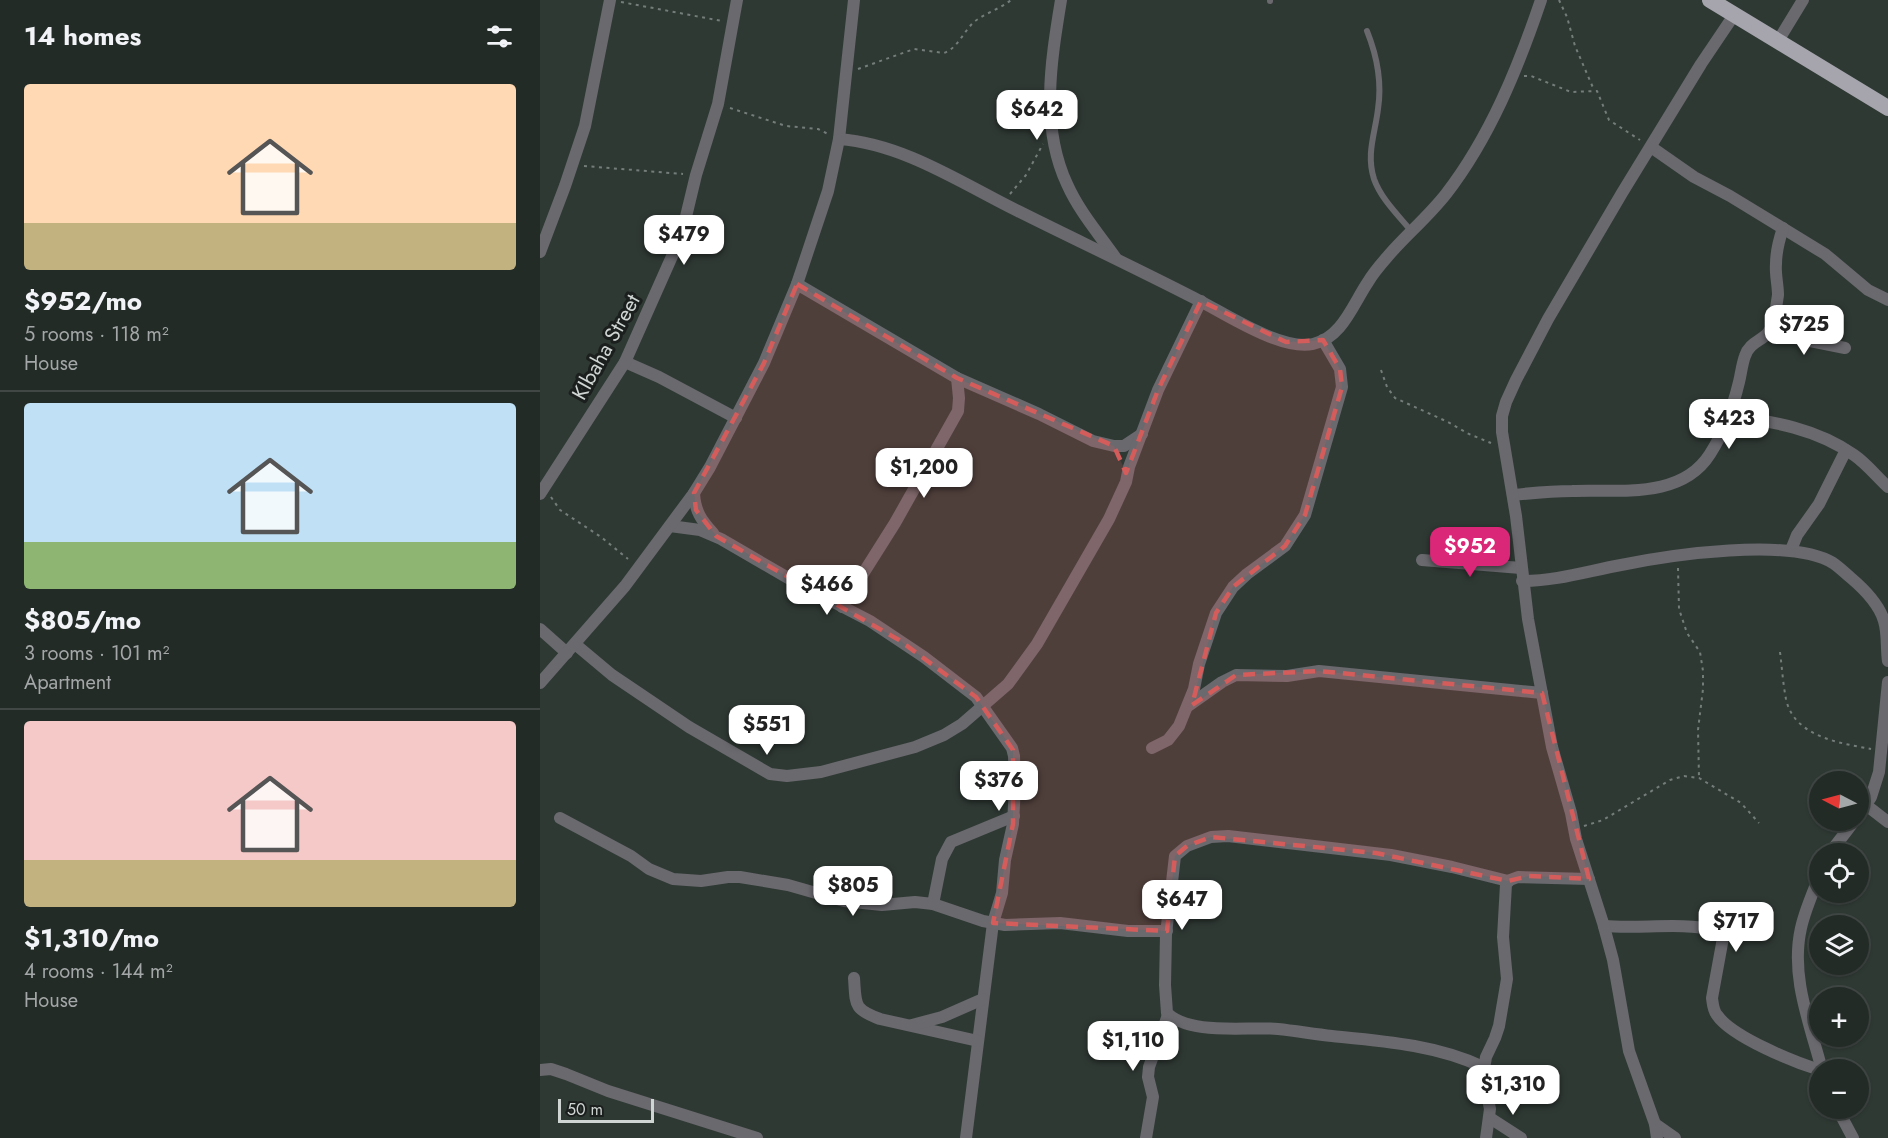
<!DOCTYPE html>
<meta charset="utf-8">
<style>
body{margin:0;font-family:Jost,sans-serif;background:#2f3733;color:#f1f3f6;height:100vh;display:flex;flex-direction:column;font-size:22px;white-space:nowrap}
*{box-sizing:border-box;margin:0}
p{font-size:20px;color:#a3a7a7}
.icon{flex:none;width:33px;height:33px;fill:none;stroke:currentColor;stroke-width:2;stroke-linecap:round;stroke-linejoin:round}
.map{position:relative;flex:1;overflow:hidden}
.panel{display:flex;flex-direction:column;background:#232b27;width:540px}
.panel>*{flex:none}
.needle{width:39px;rotate:276deg}
.controls{position:absolute;left:1269px;top:771px;display:grid;gap:12px}
.controls a{display:grid;place-items:center;width:60px;height:60px;border-radius:50%;background:#232b27;box-shadow:0 2px 4px #0004,0 0 0 2px #404744;font-size:30px}
.scale{position:absolute;left:18px;bottom:15px;width:96px;box-sizing:border-box;padding-left:6px;border:3px solid #cfd5d3;border-top:0;font-size:16px;line-height:21px;white-space:nowrap;color:#cfd5d3;-webkit-text-stroke:4px #1b1f1d;paint-order:stroke}
.price{position:absolute;translate:-50% -51px;padding:0 14px;border-radius:12px;background:#fff;color:#222;font-size:20px;line-height:39px;filter:drop-shadow(0 2px 3px #0008)}
.price::after{content:'';position:absolute;left:50%;top:36px;width:18px;height:14px;margin-left:-9px;background:inherit;clip-path:polygon(0 0,100% 0,50% 100%)}
.price.active{background:#db2777;color:#fff}
ul{padding:0;list-style:none}
li{display:grid;align-content:center;gap:12px;height:318px;padding:0 24px}
li+li{border-top:2px solid #404744}
li span{display:grid;place-items:center;height:186px;border-radius:6px;color:#555}
li>.icon{margin-inline-start:auto}
span .icon{width:108px;height:108px;fill:#fffc;stroke-width:1}
li b{font-size:26px}
h2{display:flex;justify-content:space-between;align-items:center;height:72px;padding:0 24px;font-size:26px}
main{display:flex;flex:1;min-height:0}
.map>svg:first-child{display:block}
.lines{fill:none;stroke-linecap:round;stroke-linejoin:round}
.path{stroke:#757d7a;stroke-width:2;stroke-dasharray:3 4.5;stroke-linecap:butt}
.service{stroke:#6a696e;stroke-width:6}
.minor{stroke:#6a696e;stroke-width:12}
.trunk{stroke:#a6a5ae;stroke-width:16}
.marked{fill:#d45c5b;fill-opacity:0.2;stroke:#d45c5b;stroke-width:4.5;stroke-dasharray:12 8;stroke-linejoin:round}
.labels{text-anchor:middle;stroke-width:6;stroke-linejoin:round;paint-order:stroke}
.street-label{font-size:21px;fill:#cfd5d3;stroke:#1b1f1d}
</style>
<main>
<section class="panel">
<h2>14 homes<svg class="icon" aria-label="filters" viewBox="0 0 24 24"><path d="M4 7h16M4 17h16"/><circle cx="9" cy="7" r="2"/><circle cx="15" cy="17" r="2"/></svg></h2>
<ul>
<li><span style="background:linear-gradient(#ffd9b3 75%,#c2b280 0)"><svg class="icon" aria-label="home" viewBox="0 0 24 24"><path d="M3 11l9-7 9 7M6 9v11h12V9"/></svg></span><div><b>$952/mo</b><p>5 rooms · 118 m²</p><p>House</p></div></li>
<li><span style="background:linear-gradient(#bfe0f5 75%,#8fb573 0)"><svg class="icon" aria-label="home" viewBox="0 0 24 24"><path d="M3 11l9-7 9 7M6 9v11h12V9"/></svg></span><div><b>$805/mo</b><p>3 rooms · 101 m²</p><p>Apartment</p></div></li>
<li><span style="background:linear-gradient(#f6c9c9 75%,#c2b280 0)"><svg class="icon" aria-label="home" viewBox="0 0 24 24"><path d="M3 11l9-7 9 7M6 9v11h12V9"/></svg></span><div><b>$1,310/mo</b><p>4 rooms · 144 m²</p><p>House</p></div></li>
</ul>
</section>
<div class="map">
<svg width="1348" height="1138" viewBox="0 0 1348 1138">
<rect width="100%" height="100%" fill="#2f3934"/>
<g class="lines">
<!-- path -->
<g class="path">
<polyline points="1019,0 1027,17 1035,46 1054,90"/>
<polyline points="81,2 182,21"/>
<path d="M318,69L374,49L404,53C418,48 423,32 434,22C445,13 460,9 471,0"/>
<polyline points="984,76 991,76 1031,92 1057,91 1069,120 1100,140"/>
<polyline points="190,108 246,126 278,129 288,134"/>
<polyline points="44,166 143,174"/>
<polyline points="470,194 486,175 503,144"/>
<polyline points="841,370 847,387 855,398 908,422 929,434 951,443"/>
<polyline points="11,497 20,510 61,537 88,559"/>
<polyline points="1138,568 1139,609 1147,633 1160,652 1163,671 1163,689 1158,730 1159,778"/>
<path d="M1240,652C1242,668 1243,684 1246,699C1254,737 1300,743 1331,749"/>
<polyline points="1044,826 1063,820 1130,780 1144,776 1159,778 1201,803 1219,823"/>
</g>
<!-- service -->
<g class="service">
<polyline points="730,1 730,0"/>
<path d="M827,31C837,56 842,83 838,109C835,134 826,154 834,179C841,199 859,216 872,232"/>
</g>
<!-- minor -->
<g class="minor">
<path d="M521,0C511,61 500,126 527,184C539,211 558,233 575,257"/>
<polyline points="1238,41 1263,0"/>
<path d="M299,139C364,144 421,183 478,211C538,241 600,270 660,301C687,315 742,351 773,344C802,338 813,304 828,282C833,273 841,264 848,256C866,235 887,218 906,194C950,137 978,68 1001,0"/>
<polyline points="1111,147 1154,177 1190,196 1285,254 1328,290 1348,300"/>
<polyline points="0,252 25,186 45,126 70,0"/>
<polyline points="257,284 417,378 499,414 553,441 574,446 584,446 602,434"/>
<polyline points="1230,333 1305,348"/>
<polyline points="85,362 119,377 196,418"/>
<path d="M1188,416C1233,421 1277,429 1314,455C1327,464 1337,477 1348,487"/>
<path d="M154,493C155,511 161,520 173,533"/>
<polyline points="0,494 85,362 133,254 143,229 156,175 178,104 197,0"/>
<path d="M973,495C992,493 1012,491 1032,491C1078,489 1141,500 1170,454C1184,432 1193,407 1199,382C1201,374 1202,364 1205,356C1211,338 1229,342 1233,322C1235,314 1237,304 1238,295C1238,285 1235,274 1236,264C1236,251 1239,240 1243,228"/>
<polyline points="130,526 160,530 181,539 255,582 330,621 384,657 436,697 472,748 474,756 475,786 473,824 465,860 462,893 453,923 426,1138"/>
<polyline points="1251,550 1257,535 1279,504 1306,450"/>
<polyline points="882,560 981,568"/>
<path d="M982,581C1016,581 1048,571 1081,565C1130,555 1250,537 1293,563C1299,567 1305,573 1311,578C1324,589 1339,604 1344,621C1348,634 1346,648 1348,661"/>
<polyline points="302,607 355,523 418,411 419,398 417,378"/>
<polyline points="0,629 27,653"/>
<polyline points="35,644 72,675 115,704 149,727 230,774 247,776 281,772 375,747 404,735 422,724 468,684 497,644 569,519 586,482 589,467 618,390 661,301"/>
<polyline points="0,683 85,586 154,493 170,467 224,363 257,284 288,191 299,139 314,0"/>
<polyline points="648,706 682,682 696,675 747,676 779,671 1002,693"/>
<polyline points="612,748 628,740 639,726 654,689 659,664 676,613 693,587 707,574 745,546 765,515 802,387 800,369 783,340"/>
<polyline points="1326,805 1348,822"/>
<polyline points="1318,816 1331,797 1339,772 1348,682"/>
<polyline points="20,818 91,856 109,869 133,879 161,881 188,877 200,877 248,885 304,901 342,905 375,902 393,904 443,921 465,925 520,923 588,931 627,931"/>
<polyline points="1289,854 1315,820"/>
<path d="M1280,875C1273,892 1265,910 1261,928C1250,976 1270,1024 1282,1070"/>
<polyline points="393,904 402,859 411,842 474,816"/>
<path d="M1064,926C1102,929 1139,922 1177,930L1183,938L1172,998C1173,1005 1173,1010 1177,1015C1192,1037 1254,1062 1280,1070"/>
<path d="M314,978C316,1005 313,1009 340,1019L438,1041"/>
<polyline points="372,1025 402,1017 443,999"/>
<path d="M943,1067C897,1045 843,1041 792,1036C774,1034 756,1031 738,1029C707,1026 651,1036 627,1013L625,985L626,934L635,856L647,846L671,837L688,836L851,855L912,867L968,881"/>
<polyline points="0,1070 11,1069 26,1074 68,1091 217,1138"/>
<polyline points="1297,1108 1313,1138"/>
<polyline points="950,1118 981,1138"/>
<polyline points="1115,1124 1135,1138"/>
<polyline points="606,1138 613,1097 608,1077 609,1067 628,1015"/>
<polyline points="946,1138 950,1109 943,1075 946,1057 955,1038 959,1026 967,979 963,937 966,884 970,880 978,877 1049,879"/>
<polyline points="1117,1138 1115,1124 1089,1051 1073,960 1063,923 1036,839 1031,813 1012,747 988,619 976,516 962,432 962,416 966,402 976,380 1008,319 1082,193 1161,64 1194,15"/>
</g>
<!-- trunk -->
<polyline class="trunk" points="1170,0 1348,108"/>
</g>
<!-- marked area -->
<path class="marked" d="M257,284L417,378L574,446L586,473L618,390L661,301L746,342L783,340L800,369L802,387L765,515L745,546L693,587L676,613L652,705L696,675L779,671L1002,693L1049,879L989,876L968,881L836,853L671,837L647,846L635,856L627,931L453,923L473,824V750L436,697L359,640L176,536L156,510L154,493L224,363Z"/>
<g class="labels">
<!-- street labels -->
<g class="street-label">
<text transform="translate(66 347) rotate(-61)" y="7">KIbaha Street</text>
</g>
</g>
</svg>
<div class="controls">
<a><svg class="needle" viewBox="-14 -14 28 28"><path d="M0-13l5 13h-10z" fill="#e53935"/><path d="M0 13l5-13h-10z" fill="#a3a7a7"/></svg></a>
<a><svg class="icon" aria-label="locate" viewBox="0 0 24 24"><circle cx="12" cy="12" r="6"/><path d="M12 2v4M12 18v4M2 12h4M18 12h4"/></svg></a>
<a><svg class="icon" aria-label="layers" viewBox="0 0 24 24"><path d="M12 4l9 5-9 5-9-5zM3 14l9 5 9-5"/></svg></a>
<a>+</a>
<a>−</a>
</div>
<div class="scale">50 m</div>
<b class="price" style="left:497px;top:141px">$642</b>
<b class="price" style="left:144px;top:266px">$479</b>
<b class="price" style="left:1264px;top:356px">$725</b>
<b class="price" style="left:1189px;top:450px">$423</b>
<b class="price" style="left:384px;top:499px">$1,200</b>
<b class="price active" style="left:930px;top:578px">$952</b>
<b class="price" style="left:287px;top:616px">$466</b>
<b class="price" style="left:227px;top:756px">$551</b>
<b class="price" style="left:459px;top:812px">$376</b>
<b class="price" style="left:313px;top:917px">$805</b>
<b class="price" style="left:642px;top:931px">$647</b>
<b class="price" style="left:1196px;top:953px">$717</b>
<b class="price" style="left:593px;top:1072px">$1,110</b>
<b class="price" style="left:973px;top:1116px">$1,310</b>
</div>
</main>
